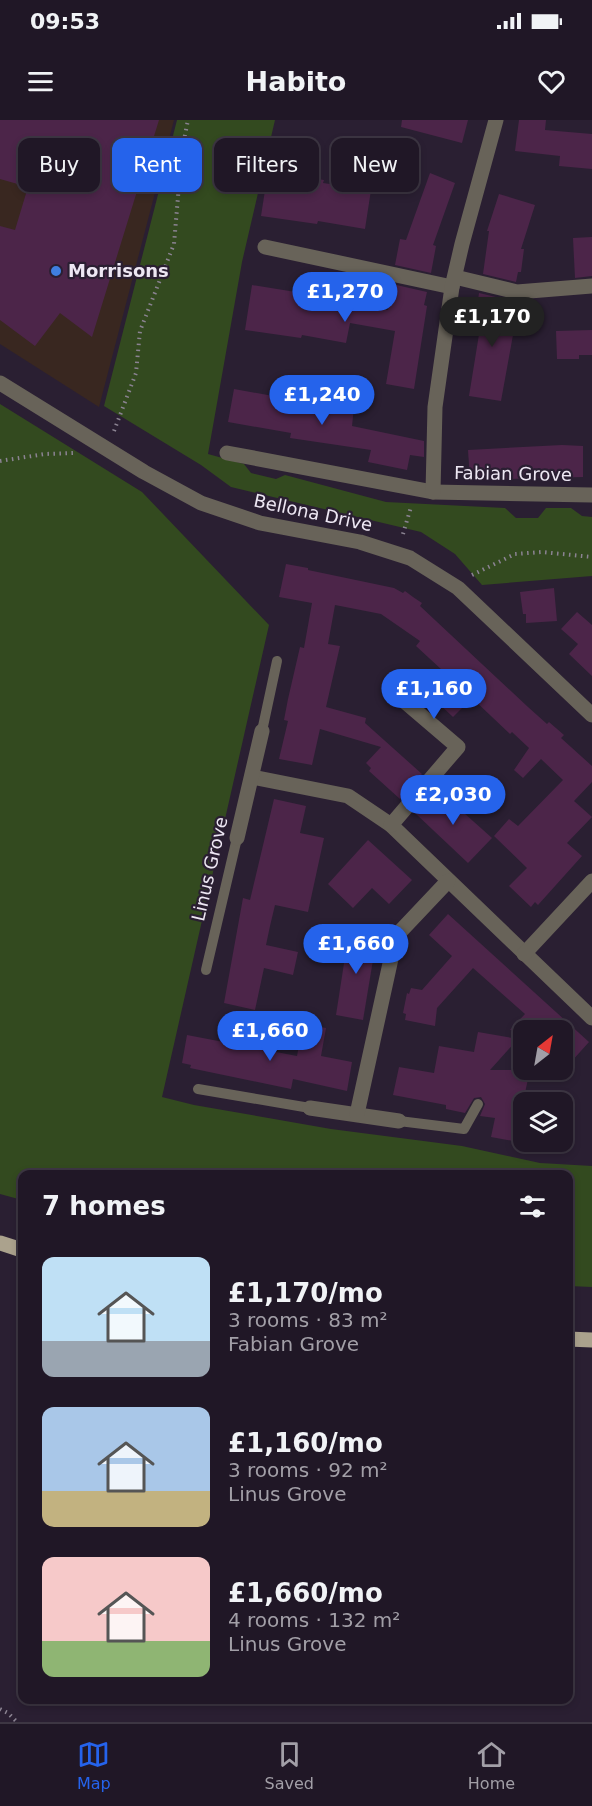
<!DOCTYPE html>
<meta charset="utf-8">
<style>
body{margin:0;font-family:"DejaVu Sans",sans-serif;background:#2d2432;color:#f1f3f6;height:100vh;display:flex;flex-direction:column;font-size:22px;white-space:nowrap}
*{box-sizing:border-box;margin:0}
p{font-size:20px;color:#a29fa7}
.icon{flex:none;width:33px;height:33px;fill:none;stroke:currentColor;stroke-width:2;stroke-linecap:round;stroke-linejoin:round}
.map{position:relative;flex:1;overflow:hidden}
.drawer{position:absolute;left:18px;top:1050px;width:555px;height:534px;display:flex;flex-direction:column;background:#201726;border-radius:12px;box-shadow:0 3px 9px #0003,0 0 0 2px #3d3643}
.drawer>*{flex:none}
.hud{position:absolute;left:18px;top:18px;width:556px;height:54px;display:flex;gap:12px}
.needle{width:39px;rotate:31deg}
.buttons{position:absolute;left:513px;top:900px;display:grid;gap:12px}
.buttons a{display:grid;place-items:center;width:60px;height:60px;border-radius:12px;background:#201726;box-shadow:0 3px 9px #0003,0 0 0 2px #3d3643;font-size:30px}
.price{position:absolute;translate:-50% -51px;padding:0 14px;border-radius:21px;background:#2563eb;color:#fff;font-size:20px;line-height:39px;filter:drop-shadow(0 2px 3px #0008)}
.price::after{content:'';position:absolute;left:50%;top:36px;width:18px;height:14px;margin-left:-9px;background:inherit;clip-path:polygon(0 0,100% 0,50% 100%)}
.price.active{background:#222;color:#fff}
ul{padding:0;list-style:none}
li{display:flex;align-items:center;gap:18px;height:150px;padding:0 24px}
li span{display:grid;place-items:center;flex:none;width:168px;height:120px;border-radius:12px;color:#555}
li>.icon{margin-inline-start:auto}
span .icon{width:72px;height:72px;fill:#fffc;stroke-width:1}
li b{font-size:26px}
h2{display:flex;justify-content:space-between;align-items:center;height:72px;padding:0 24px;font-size:26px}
.pill{padding:0 21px;border-radius:12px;background:#201726;box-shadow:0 3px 9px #0003,0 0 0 2px #3d3643;font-size:21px;line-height:54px}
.pill.active{background:#2563eb;color:#fff}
.status{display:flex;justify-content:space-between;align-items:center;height:42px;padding:0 30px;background:#201726;direction:ltr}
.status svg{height:16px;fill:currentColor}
header{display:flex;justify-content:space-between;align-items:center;height:78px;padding:0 24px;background:#201726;font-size:27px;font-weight:700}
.tab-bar{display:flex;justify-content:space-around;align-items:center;height:84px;border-top:2px solid #3d3643;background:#201726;font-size:16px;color:#a29fa7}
.tab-bar a{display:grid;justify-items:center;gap:3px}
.tab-bar .active{color:#2563eb}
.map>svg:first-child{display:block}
.commercial{fill:#392720}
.green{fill:#334a1f}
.building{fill:#4c2549}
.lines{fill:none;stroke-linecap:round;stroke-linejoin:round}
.path{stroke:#8b8392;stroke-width:4;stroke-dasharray:1.5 4.5;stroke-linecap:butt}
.lane{stroke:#686359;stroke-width:10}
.street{stroke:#686359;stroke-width:15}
.primary{stroke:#aba28d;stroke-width:15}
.shop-dot{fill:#3f7fe0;stroke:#2a1f32;stroke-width:2}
.labels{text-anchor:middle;stroke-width:4.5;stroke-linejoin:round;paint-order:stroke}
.poi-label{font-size:18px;font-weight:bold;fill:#ede7f3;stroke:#2a1f32;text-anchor:start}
.street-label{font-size:18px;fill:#ede7f3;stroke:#2a1f32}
</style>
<div class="status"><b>09:53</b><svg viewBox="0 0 49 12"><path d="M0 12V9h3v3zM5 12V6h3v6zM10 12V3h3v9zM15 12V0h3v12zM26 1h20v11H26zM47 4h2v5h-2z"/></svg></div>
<header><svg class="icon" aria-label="menu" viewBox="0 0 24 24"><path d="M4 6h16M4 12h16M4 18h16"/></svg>Habito<svg class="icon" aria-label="heart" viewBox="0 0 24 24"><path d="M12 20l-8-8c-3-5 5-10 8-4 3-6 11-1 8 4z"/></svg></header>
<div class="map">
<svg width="592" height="1602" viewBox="0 0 592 1602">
<rect width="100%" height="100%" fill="#2a1f32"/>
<!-- commercial -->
<polygon class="commercial" points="0,0 174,0 99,287 0,224"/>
<!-- green -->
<g class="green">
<polygon points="177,0 275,0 242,142 208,334 244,344 251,353 276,359 285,355 386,382 505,388 516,398 538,398 546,388 571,388 582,396 592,397 592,456 482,465 455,434 421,412 231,367 201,345 104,286"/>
<polygon points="0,284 142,372 269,505 162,977 194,985 331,1009 462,1026 540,1043 592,1046 592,1167 569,1166 568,1054 22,1054 22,1080 0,1074"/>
</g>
<!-- building -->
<g class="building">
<polygon points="0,0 159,0 92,217 60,193 35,226 0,200 0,106 15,110 28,67 0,59"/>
<polygon points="402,0 468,0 462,23 401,7"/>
<polygon points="519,0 546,0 545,10 592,14 592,49 559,46 560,36 515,31"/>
<polygon points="268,51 324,60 323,63 371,70 365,109 318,101 317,104 261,96"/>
<polygon points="430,53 455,63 433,125 436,126 431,153 395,145 400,119 406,120"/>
<polygon points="499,74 535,85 521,129 524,129 521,152 518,152 516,162 483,154 489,111 487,111"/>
<polygon points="592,117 592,156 575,158 573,118"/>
<polygon points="392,164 427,172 424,185 427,186 414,269 386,264 395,211 350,203 346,223 302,215 301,218 245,210 252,165 308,174 307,177 388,190"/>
<polygon points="479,173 513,181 507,215 513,215 501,281 469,276 481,202 475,201"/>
<polygon points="592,210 592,235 579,235 579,239 557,239 556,211"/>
<polygon points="234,269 295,280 354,287 352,306 424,321 424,337 410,335 407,350 368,342 371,330 290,318 291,313 228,302"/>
<polygon points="562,325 583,326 583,357 470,360 468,330"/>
<polygon points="286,444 308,448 308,450 394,468 403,473 405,471 413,477 422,483 420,486 528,587 547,604 549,602 564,615 561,618 592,646 592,662 574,681 592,697 567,723 582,736 538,785 535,782 531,787 509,766 527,748 494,716 509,699 518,706 563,660 541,639 523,658 514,650 529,628 512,612 510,614 472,578 453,597 436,581 455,562 416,526 420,521 381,494 335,485 328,524 340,526 326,587 366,598 365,603 422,654 400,679 369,651 371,648 366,643 381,627 320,609 312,645 279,639 288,601 284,600 288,579 300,527 304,528 312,483 279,477"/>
<polygon points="554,468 557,501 526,503 526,494 523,494 520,472"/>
<polygon points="577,492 592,505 592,556 569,534 578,524 561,509"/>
<polygon points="436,668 492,718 468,743 415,693"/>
<polygon points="274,679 306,686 300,713 324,718 308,792 275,785 270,806 266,825 298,832 293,855 264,848 255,890 224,883 243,778 250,780"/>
<polygon points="368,720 412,760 389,784 372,768 353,788 328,764"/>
<polygon points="448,794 589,922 562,952 562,910 510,910 525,894 473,848 437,888 435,906 405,900 406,894 403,893 407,873 409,874 411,868 422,870 452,836 429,815"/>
<polygon points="349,811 377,816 363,900 336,895"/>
<polygon points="303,904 326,908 321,936 352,942 347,971 293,959 291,969 190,948 191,945 182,943 187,915 297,936"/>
<polygon points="478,912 518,919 490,950 530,950 523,982 524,1023 491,1017 495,998 480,996 485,984 481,977 474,978 465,993 446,989 446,985 393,975 399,947 434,953 439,926 474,932"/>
</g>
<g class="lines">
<!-- path -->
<g class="path">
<polyline points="114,311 136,253 140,211 174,124 182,30 188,0"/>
<polyline points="0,341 45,334 74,333"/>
<polyline points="403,414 411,387"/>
<polyline points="472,455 515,434 542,432 592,437"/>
<polyline points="0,1589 8,1593 17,1602"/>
</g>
<!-- lane -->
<g class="lane">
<polyline points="262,611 277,541"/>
<polyline points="206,850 237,718"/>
<polyline points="198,969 310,988"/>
<polyline points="399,1001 464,1009 478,984"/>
</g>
<!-- street -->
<g class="street">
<polyline points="265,127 452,167"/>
<polyline points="455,157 517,172 592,166"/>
<polyline points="0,263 144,352 201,383 260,403 360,422 410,438 458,468 592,595"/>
<polyline points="227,333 433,372 592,375"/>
<polyline points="433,372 435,287 452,167 462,124 496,0"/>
<polyline points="252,657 348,676 391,705 592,898"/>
<polyline points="391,705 458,627 403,580"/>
<polyline points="237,718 262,611"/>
<polyline points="524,834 592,761"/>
<polyline points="310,988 399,1001"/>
<polyline points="357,994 396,816 448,761"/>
</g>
<!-- primary -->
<g class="primary">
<polyline points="0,1123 22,1130"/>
<polyline points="568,1219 592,1220"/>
</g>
</g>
<!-- markers -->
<circle class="shop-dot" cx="56" cy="151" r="6"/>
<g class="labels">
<!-- poi labels -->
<g class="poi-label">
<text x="68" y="157">Morrisons</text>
</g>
<!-- street labels -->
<g class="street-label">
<text transform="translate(513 354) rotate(1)" y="6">Fabian Grove</text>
<text transform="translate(313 393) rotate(12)" y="6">Bellona Drive</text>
<text transform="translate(210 749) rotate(-77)" y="6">Linus Grove</text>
</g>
</g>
</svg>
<div class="buttons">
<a><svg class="needle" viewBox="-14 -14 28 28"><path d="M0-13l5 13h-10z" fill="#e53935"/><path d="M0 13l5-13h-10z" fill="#a29fa7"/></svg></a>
<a><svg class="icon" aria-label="layers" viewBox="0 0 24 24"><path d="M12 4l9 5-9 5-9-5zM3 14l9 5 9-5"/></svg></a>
</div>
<b class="price" style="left:345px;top:203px">£1,270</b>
<b class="price active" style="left:492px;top:228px">£1,170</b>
<b class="price" style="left:322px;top:306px">£1,240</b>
<b class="price" style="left:434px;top:600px">£1,160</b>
<b class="price" style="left:453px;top:706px">£2,030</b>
<b class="price" style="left:356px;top:855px">£1,660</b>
<b class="price" style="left:270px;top:942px">£1,660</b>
<div class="hud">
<a class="pill">Buy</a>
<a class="pill active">Rent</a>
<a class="pill">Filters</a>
<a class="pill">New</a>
</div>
<section class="drawer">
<h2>7 homes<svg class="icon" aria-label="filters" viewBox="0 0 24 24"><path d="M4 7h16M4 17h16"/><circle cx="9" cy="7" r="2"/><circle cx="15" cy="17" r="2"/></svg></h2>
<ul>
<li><span style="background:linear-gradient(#bfe0f5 70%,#9aa5b1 0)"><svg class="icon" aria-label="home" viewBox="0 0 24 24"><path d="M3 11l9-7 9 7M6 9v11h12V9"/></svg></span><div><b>£1,170/mo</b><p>3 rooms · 83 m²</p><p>Fabian Grove</p></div></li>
<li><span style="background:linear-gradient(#a9c7e8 70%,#c2b280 0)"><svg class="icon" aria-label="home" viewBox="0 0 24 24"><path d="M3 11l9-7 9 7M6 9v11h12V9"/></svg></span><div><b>£1,160/mo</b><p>3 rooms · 92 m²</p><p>Linus Grove</p></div></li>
<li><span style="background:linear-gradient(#f6c9c9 70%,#8fb573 0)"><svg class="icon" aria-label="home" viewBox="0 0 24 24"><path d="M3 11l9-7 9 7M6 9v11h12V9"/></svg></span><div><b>£1,660/mo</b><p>4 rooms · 132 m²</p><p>Linus Grove</p></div></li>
</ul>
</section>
</div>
<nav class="tab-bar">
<a class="active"><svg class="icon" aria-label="map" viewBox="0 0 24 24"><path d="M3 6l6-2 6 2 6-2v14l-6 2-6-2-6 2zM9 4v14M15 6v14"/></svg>Map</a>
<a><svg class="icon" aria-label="saved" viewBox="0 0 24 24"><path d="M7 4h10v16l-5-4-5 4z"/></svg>Saved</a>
<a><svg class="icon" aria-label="home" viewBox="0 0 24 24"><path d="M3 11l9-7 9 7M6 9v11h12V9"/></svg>Home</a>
</nav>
